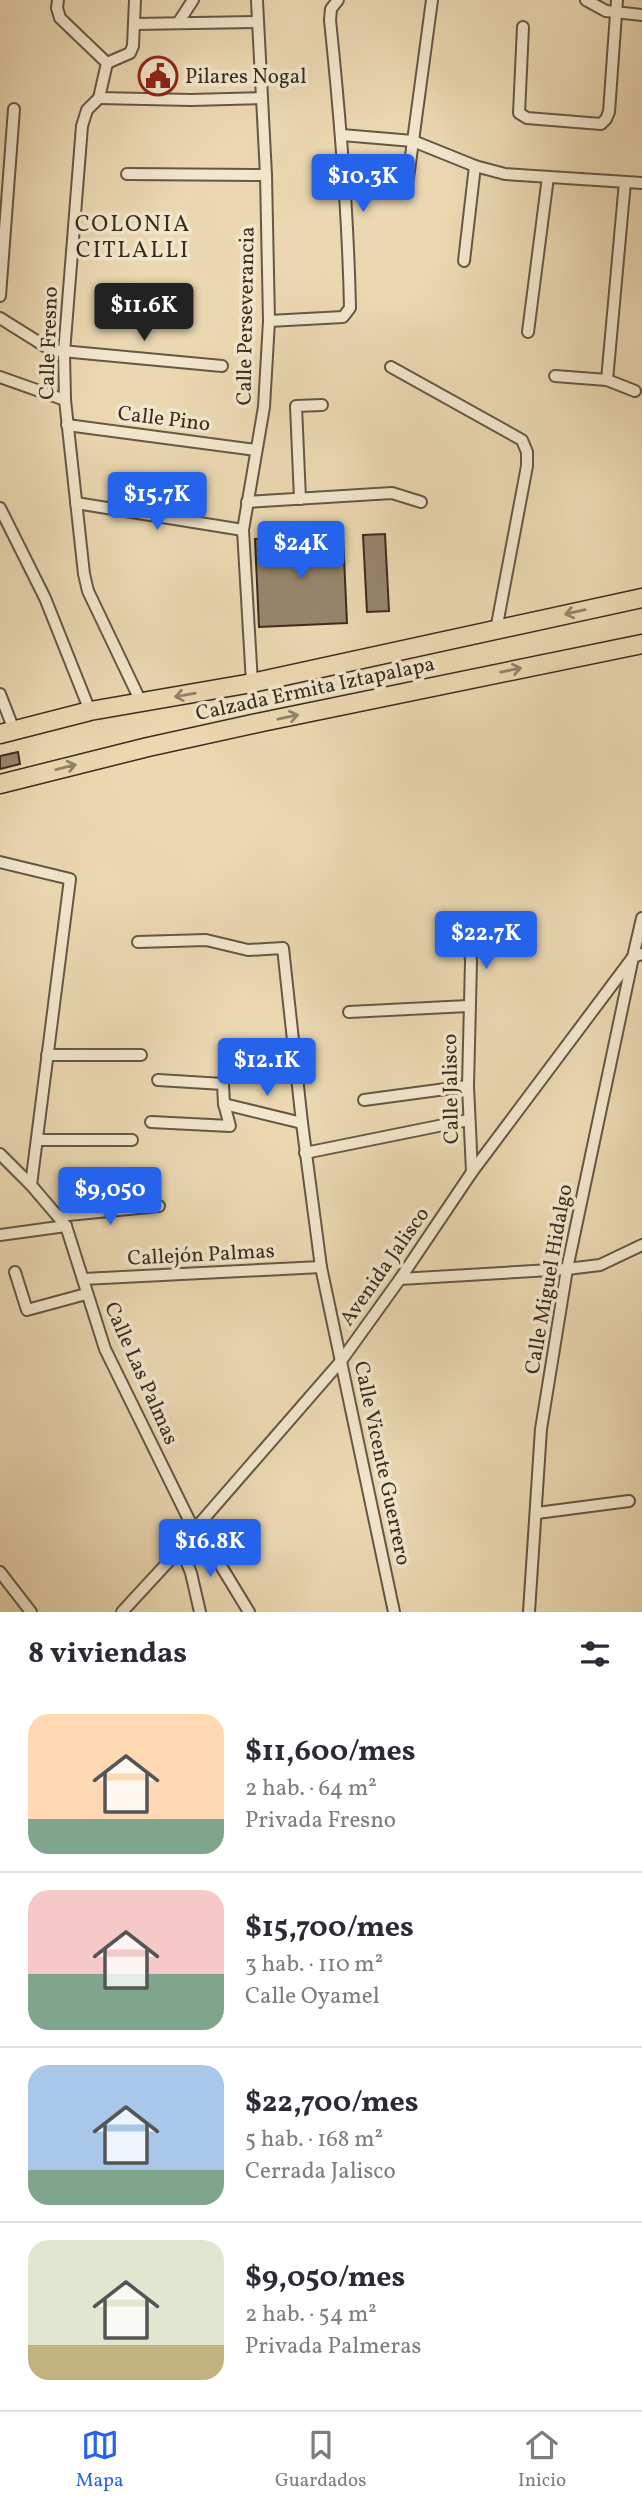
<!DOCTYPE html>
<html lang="es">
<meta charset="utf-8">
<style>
body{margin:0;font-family:Vollkorn,serif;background:#f2f2f3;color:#2b2b33;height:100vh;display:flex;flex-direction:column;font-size:26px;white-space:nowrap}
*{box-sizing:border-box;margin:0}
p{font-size:23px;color:#7c7c81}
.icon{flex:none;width:38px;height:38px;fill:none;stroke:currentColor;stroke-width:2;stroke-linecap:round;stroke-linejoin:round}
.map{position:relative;height:1612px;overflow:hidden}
.panel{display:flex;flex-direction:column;background:#fff;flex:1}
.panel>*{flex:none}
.price{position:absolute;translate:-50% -60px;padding:0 16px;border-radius:7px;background:#2563eb;color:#fff;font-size:23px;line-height:46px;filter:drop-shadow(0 2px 4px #0008)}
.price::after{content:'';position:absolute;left:50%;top:42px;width:21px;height:16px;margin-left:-10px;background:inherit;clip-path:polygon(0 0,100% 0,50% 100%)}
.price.selected{background:#222;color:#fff}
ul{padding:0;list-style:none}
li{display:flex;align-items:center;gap:21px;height:175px;padding:0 28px}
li+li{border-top:2px solid #e1e1e2}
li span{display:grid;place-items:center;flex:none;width:196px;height:140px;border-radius:21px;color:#555}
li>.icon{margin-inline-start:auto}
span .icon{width:84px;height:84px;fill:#fffc;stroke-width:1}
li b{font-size:30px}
h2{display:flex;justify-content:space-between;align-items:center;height:84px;padding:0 28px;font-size:30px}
.menu{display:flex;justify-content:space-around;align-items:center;height:98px;border-top:2px solid #e1e1e2;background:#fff;font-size:19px;color:#7c7c81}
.menu a{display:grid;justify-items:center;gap:4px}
.menu .selected{color:#2563eb}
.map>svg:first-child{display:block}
.building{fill:#97856c;stroke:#3b2c21;stroke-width:2}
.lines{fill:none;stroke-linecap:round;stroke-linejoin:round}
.minor-casing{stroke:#675745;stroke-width:14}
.primary-casing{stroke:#3b2c21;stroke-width:21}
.minor{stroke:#f2e6cc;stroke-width:10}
.primary{stroke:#ebd8b1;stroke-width:18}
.oneway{stroke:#938269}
.labels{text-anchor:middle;stroke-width:7;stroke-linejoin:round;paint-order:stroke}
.poi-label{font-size:21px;fill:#3b2c21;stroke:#f2e6cc;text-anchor:start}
.street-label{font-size:21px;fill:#3b2c21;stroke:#f2e6cc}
.neighbourhood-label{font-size:23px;letter-spacing:2px;fill:#3b2c21;stroke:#f2e6cc}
</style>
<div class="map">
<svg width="642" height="1612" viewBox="0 0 642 1612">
<rect width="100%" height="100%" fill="#ebd8b1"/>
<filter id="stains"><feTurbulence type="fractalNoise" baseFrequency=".00286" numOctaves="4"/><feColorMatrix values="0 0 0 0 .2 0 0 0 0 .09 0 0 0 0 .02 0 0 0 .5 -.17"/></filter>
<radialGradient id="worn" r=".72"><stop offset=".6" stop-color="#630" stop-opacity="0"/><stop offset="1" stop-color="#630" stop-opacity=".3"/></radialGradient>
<!-- building -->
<g class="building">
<polygon points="147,69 169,69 169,84 146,84"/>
<polygon points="385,534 389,611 367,612 363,535"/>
<polygon points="343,536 347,623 259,627 255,539"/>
<polygon points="18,752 20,764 0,769 0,756"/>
</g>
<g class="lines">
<defs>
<g id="minor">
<polyline points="58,0 57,8 60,18 107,63 99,98 87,110 82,126 64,353 65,400 84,574 88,591 141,702"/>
<polyline points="586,0 606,11 642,15"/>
<polyline points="178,23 193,0"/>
<polyline points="134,24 257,22"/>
<polyline points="523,27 519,113 527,118 601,124 606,119 609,112 617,0"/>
<polyline points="107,63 130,53 133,46 135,0"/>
<polyline points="99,98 191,100 262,98"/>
<polyline points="342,135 413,141 475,166 505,174 642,183"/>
<polyline points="127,174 266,175"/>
<polyline points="408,178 432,0"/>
<polyline points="464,261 475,166"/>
<polyline points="0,296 14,109"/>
<polyline points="0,318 51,350 222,366"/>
<path d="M269,321L343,317L350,308C348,211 340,116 330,20L331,9L338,0"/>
<polyline points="528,332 548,177"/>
<polyline points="391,367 522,440 527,452 527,466 496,630"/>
<polyline points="555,376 607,380 635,391"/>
<polyline points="0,377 65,400"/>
<polyline points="607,380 625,182"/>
<polyline points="67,425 256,450"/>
<polyline points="300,499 296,406 322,405"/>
<polyline points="247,502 392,493 421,502"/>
<polyline points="76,503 243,530"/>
<polyline points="0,508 45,598 90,711"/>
<polyline points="252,683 243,530 264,407 269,321 266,175 257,1"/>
<polyline points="0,694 14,730"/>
<polyline points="0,862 70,879 31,1185"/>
<polyline points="138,942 206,940 248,950 283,948 302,1123 321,1267 394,1612"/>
<polyline points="349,1012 468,1006"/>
<polyline points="47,1055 141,1055"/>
<polyline points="364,1100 468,1086"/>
<polyline points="224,1104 302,1123"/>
<polyline points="151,1122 230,1126 224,1104 223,1084 158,1080"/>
<polyline points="38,1140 132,1140"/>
<polyline points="305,1153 468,1120"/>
<polyline points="0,1154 31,1185 66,1226 105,1349 194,1530 218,1561 249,1612"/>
<polyline points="472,1172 468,1086 471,961 469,939 485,927"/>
<polyline points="58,1216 159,1206"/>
<polyline points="0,1235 66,1226"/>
<polyline points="15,1272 27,1310 86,1294"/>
<polyline points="83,1279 321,1267"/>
<polyline points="400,1279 567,1269 600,1265 642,1245"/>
<polyline points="537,1513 629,1501"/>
<polyline points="181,1548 191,1573 200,1612"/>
<polyline points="0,1572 31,1612"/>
<polyline points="122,1612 181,1548 194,1530 341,1361 400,1279 472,1172 633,957 642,918"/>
<polyline points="529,1612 541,1429 567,1269 633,957 642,954"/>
</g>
<g id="primary">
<polyline points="0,734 90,711 252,683 642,598"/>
<polyline points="0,784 148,747 262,722 642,644"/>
</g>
</defs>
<!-- minor casing -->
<use href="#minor" class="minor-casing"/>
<!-- primary casing -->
<use href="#primary" class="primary-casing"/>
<!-- minor -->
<use href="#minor" class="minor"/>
<!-- primary -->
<use href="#primary" class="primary"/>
</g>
<!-- one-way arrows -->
<defs><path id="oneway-shaft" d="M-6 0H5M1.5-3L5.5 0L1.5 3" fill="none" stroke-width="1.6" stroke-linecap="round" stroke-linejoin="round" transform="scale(1.75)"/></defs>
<g class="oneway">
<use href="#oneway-shaft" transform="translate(575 612) rotate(167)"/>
<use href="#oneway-shaft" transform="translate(511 670) rotate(-12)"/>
<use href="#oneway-shaft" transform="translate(185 695) rotate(170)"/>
<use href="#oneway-shaft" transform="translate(288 717) rotate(-12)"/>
<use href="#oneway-shaft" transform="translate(66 767) rotate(-14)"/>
</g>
<!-- icons -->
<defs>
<symbol id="civic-ring" viewBox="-11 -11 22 22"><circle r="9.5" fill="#f2e6cc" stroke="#8f2418" stroke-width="1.5"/><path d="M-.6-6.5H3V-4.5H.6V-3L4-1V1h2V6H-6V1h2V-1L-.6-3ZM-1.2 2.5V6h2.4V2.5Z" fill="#8f2418"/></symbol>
</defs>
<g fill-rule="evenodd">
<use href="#civic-ring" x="136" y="54" width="44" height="44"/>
</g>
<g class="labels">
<!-- poi labels -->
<g class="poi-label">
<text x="185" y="83">Pilares Nogal</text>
</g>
<!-- street labels -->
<g class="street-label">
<text transform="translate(245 316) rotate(-89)" y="7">Calle Perseverancia</text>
<text transform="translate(48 343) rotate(-88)" y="7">Calle Fresno</text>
<text transform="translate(164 418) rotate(7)" y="7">Calle Pino</text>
<text transform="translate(315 688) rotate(-12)" y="7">Calzada Ermita Iztapalapa</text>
<text transform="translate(450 1089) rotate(-91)" y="7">Calle Jalisco</text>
<text transform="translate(201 1254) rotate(-3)" y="7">Callejón Palmas</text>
<text transform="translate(384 1266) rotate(-55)" y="7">Avenida Jalisco</text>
<text transform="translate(548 1279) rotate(-80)" y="7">Calle Miguel Hidalgo</text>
<text transform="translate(142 1373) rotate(66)" y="7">Calle Las Palmas</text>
<text transform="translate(383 1463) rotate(78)" y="7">Calle Vicente Guerrero</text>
</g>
<!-- neighbourhood labels -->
<g class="neighbourhood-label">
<text x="133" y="231">COLONIA<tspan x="133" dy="26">CITLALLI</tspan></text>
</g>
</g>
<rect width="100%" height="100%" filter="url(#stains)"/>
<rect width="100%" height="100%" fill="url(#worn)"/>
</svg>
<b class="price" style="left:363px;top:214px">$10.3K</b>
<b class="price selected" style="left:144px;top:343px">$11.6K</b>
<b class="price" style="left:157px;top:532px">$15.7K</b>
<b class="price" style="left:301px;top:581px">$24K</b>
<b class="price" style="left:486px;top:971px">$22.7K</b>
<b class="price" style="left:267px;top:1098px">$12.1K</b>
<b class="price" style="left:110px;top:1227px">$9,050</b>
<b class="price" style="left:210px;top:1579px">$16.8K</b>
</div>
<section class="panel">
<h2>8 viviendas<svg class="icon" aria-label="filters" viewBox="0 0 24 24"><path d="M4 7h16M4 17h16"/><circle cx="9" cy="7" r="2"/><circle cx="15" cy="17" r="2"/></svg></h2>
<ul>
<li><span style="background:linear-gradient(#ffd9b3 75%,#7fa58c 0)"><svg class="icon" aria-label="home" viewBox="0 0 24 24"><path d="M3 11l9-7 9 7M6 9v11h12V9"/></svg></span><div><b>$11,600/mes</b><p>2 hab. · 64 m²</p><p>Privada Fresno</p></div></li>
<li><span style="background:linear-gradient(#f6c9c9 60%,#7fa58c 0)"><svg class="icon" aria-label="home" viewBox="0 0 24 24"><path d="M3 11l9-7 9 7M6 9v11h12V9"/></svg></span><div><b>$15,700/mes</b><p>3 hab. · 110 m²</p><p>Calle Oyamel</p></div></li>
<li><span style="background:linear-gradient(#a9c7e8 75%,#7fa58c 0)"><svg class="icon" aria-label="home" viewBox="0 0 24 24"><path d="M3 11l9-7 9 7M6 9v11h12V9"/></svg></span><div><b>$22,700/mes</b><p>5 hab. · 168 m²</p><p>Cerrada Jalisco</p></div></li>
<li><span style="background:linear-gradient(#dfe7d0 75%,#c2b280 0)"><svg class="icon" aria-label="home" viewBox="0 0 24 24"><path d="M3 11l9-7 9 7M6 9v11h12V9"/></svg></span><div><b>$9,050/mes</b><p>2 hab. · 54 m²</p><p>Privada Palmeras</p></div></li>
</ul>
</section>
<nav class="menu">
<a class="selected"><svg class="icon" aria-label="map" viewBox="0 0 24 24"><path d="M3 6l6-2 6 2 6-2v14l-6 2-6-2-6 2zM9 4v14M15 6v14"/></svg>Mapa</a>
<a><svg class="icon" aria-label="saved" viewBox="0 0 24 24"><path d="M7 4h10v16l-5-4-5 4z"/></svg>Guardados</a>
<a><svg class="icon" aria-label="home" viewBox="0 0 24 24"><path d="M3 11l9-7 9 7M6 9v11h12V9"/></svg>Inicio</a>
</nav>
